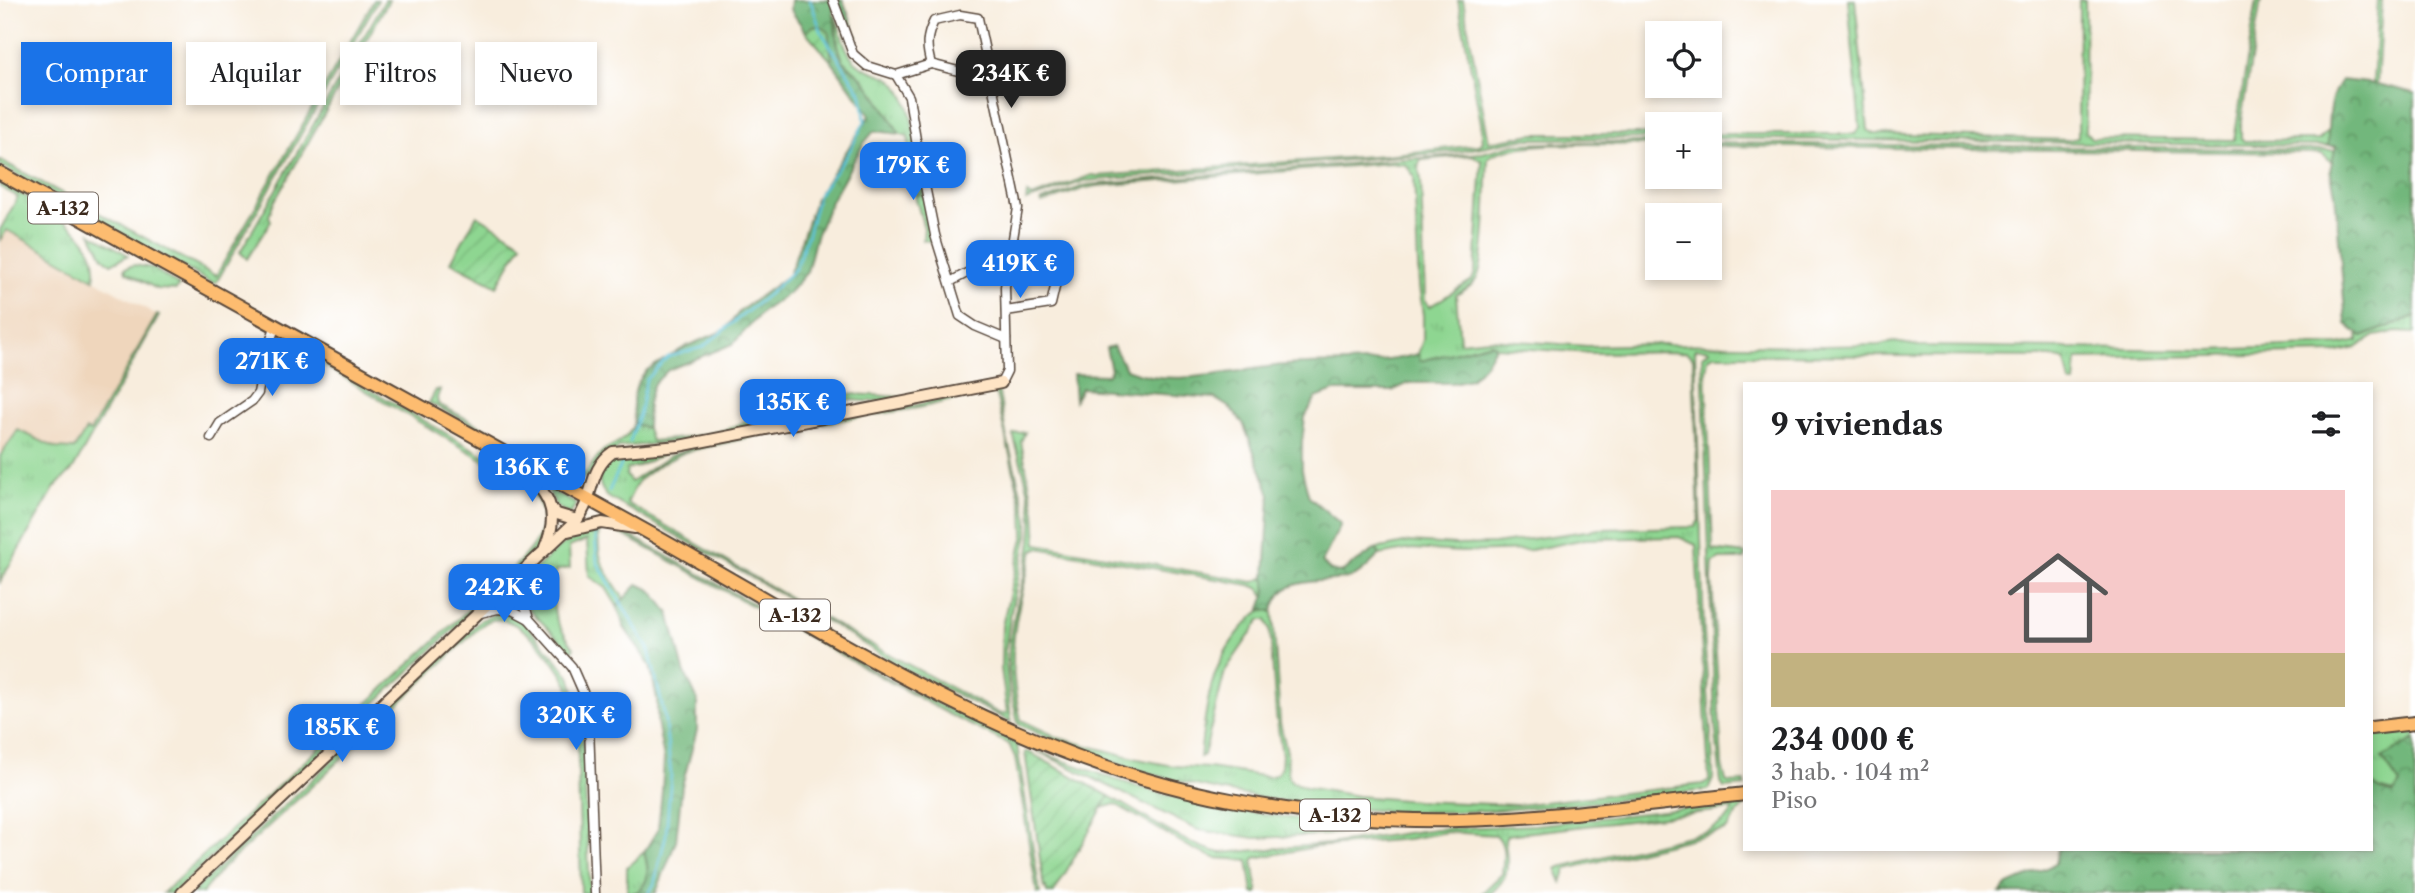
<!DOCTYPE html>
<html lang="es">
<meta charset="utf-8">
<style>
body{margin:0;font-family:"Libre Caslon Text",serif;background:#f2f2f2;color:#202124;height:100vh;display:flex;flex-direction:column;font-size:26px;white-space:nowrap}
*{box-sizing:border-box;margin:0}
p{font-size:23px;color:#757577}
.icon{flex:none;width:38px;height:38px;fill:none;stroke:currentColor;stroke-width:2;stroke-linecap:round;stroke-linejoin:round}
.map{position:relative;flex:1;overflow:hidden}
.details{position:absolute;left:1743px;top:382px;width:630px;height:469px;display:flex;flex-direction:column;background:#fff;border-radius:0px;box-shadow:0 4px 10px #0003}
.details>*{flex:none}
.hud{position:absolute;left:21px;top:42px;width:665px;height:63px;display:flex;gap:14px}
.fabs{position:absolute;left:1645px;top:21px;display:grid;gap:14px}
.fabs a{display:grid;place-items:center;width:77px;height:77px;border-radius:0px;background:#fff;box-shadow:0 4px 10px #0003;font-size:35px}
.price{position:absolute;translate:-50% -60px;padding:0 16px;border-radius:14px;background:#1a73e8;color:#fff;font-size:23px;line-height:46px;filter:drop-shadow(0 2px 4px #0008)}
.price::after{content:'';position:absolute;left:50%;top:42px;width:21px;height:16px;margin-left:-10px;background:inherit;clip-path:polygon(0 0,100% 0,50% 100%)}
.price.on{background:#222;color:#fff}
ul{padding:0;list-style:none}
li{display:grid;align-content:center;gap:14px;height:371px;padding:0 28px}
li span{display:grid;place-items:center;height:217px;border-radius:0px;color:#555}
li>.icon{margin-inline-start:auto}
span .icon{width:126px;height:126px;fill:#fffc;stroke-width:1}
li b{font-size:30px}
h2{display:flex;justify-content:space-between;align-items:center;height:84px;padding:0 28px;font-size:30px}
.tag{padding:0 24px;border-radius:0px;background:#fff;box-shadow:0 4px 10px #0003;font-size:24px;line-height:63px}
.tag.on{background:#1a73e8;color:#fff}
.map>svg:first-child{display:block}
.built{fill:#efd6bc}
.grass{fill:url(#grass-tufts);stroke:#648058;stroke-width:2;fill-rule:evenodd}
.forest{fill:url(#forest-crowns);stroke:#56704c;stroke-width:2}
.garden{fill:url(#garden-furrows);stroke:#648058;stroke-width:2}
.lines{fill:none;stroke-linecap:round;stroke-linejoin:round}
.stream{stroke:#5cc2da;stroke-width:2.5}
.street-casing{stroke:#57473b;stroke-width:11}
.secondary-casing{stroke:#57473b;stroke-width:14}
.primary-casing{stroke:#57473b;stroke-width:16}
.street{stroke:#fff;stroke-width:8}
.secondary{stroke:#fee4c5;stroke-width:10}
.primary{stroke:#fdbc6f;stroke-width:12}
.labels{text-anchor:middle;stroke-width:6;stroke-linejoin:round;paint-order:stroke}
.shield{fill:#fff;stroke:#766a62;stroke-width:2}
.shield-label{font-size:19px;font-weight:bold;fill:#3b2a1e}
</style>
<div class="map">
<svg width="2415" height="893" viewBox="0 0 2415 893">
<defs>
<pattern id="grass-tufts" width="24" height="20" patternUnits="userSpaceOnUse" patternTransform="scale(1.75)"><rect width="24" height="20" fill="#8ed691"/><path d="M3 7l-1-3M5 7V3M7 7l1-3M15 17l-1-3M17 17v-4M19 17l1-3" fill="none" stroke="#7bb87d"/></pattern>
<pattern id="forest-crowns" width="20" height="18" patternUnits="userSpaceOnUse" patternTransform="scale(1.75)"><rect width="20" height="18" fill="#72b77b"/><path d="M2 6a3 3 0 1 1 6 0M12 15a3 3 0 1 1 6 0" fill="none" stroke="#5f9564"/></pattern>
<pattern id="garden-furrows" width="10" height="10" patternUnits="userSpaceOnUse" patternTransform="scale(1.75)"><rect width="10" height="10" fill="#8ed691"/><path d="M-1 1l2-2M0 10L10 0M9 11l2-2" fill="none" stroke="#7bb87d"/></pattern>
</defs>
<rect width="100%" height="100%" fill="#fff"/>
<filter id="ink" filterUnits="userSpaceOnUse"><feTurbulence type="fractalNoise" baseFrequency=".0143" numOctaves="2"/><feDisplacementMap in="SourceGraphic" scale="14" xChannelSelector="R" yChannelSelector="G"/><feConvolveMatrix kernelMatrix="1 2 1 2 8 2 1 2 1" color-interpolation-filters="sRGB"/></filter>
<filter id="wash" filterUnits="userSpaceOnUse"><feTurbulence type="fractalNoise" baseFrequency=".00686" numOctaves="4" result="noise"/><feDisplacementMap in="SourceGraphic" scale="28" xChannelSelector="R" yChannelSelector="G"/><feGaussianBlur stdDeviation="1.57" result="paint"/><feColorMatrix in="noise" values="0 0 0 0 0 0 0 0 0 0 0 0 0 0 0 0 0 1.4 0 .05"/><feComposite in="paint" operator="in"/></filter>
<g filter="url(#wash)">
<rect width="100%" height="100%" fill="#f8eddd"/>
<!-- built -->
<polygon class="built" points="6,229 157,315 89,433 86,431 74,449 56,448 18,430 0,456 0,240"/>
<!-- grass -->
<g class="grass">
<polygon points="374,0 378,0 216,283 210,282 0,165 0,160 216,276"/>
<polygon points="385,0 389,0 273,204 269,216 271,221 247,259 240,252"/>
<polygon points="1458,0 1463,0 1489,142 1532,134 1657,134 1657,138 1522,139 1461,151 1084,181 1026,201 1027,194 1032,197 1092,175 1098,176 1385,155 1479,145 1483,142 1481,123"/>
<polygon points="1848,0 1855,0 1868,130 1875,134 2068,140 2078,138 2079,0 2085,0 2086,132 2091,138 2234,140 2257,0 2261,0 2241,120 2241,138 2244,141 2319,140 2328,130 2328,146 1710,138 1710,134 1855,134 1860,128"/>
<polygon points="2378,0 2382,0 2377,84 2373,83"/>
<path d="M836,15C842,36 845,60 867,69C875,73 886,75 892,80C911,96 913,128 917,151H910L908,136L900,134L879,101L863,79L843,60L838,45Z"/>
<path d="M1593,142H1657V145C1624,145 1509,138 1488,158C1486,184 1487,257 1477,278C1473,286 1464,290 1456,295L1460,342L1490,339L1587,346L1661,344L1824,346L1879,345L1894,342L1919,346L2210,350L2339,345L2358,341V334L2362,337L2415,316V333L2396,332L2375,336L2356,348L2334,353L2077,359L2075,383H2070L2065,360L2051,357L1745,355H1714L1708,358L1706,371L1713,550L1745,554V559H1720L1713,563L1712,579L1722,765L1726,781L1729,783L1745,782V786L1724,788L1721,783L1715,723L1702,356L1709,351L1708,349H1695L1704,633L1713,765V779L1708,790C1631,798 1554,808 1476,811C1326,817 1154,790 1018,724C1012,696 1006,668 1010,639C1015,600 1032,563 1032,523C1032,493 1020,462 1013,434L1025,432L1021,442L1035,512L1037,544L1254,582L1265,577L1266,599L1260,589L1250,585L1038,548L1033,550C1016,616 1004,651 1021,720L1059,738L1138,759L1173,766L1209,768L1270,777L1277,774L1281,767L1282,755L1276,715L1270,629L1266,620H1260L1225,671L1204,755L1200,757C1206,706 1209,663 1246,624C1255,615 1260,606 1273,612L1280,723L1287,752L1288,776L1291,781L1305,787L1358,796L1416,801L1517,805L1703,784L1709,780L1696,545L1679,537L1585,539L1531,550L1462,552L1411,549L1380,555L1376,549L1409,542L1456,545L1494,544L1600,529L1695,527L1699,520L1693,358L1686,352L1592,353L1495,347L1492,343L1420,362L1418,354L1423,340V315L1419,287L1414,176L1406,165L1390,163L1098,186L1086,188L1042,203L1041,201L1087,185L1099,184L1482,153L1515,144ZM1472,155L1482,161L1475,272L1472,280L1429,307L1425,300L1421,180L1418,166L1421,160Z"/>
<path d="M1710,143C1918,145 2127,148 2336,150L2332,162L2322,154L2310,153L1710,146Z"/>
<path d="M0,183C33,201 105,232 94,279L7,230L0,240V230L18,197L0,187Z"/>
<polygon points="925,193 934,242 923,240 924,228 915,196"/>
<polygon points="91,233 128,255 127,256 111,264 103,257"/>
<polygon points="134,265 153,268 179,286 176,290 157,289 126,272 125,268"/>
<polygon points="157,315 159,316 73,469 55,487 0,582 0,456 18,430 56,448 74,449 86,430 90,432"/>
<path d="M277,338L338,371L532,483C548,510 553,521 538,550L173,893H163L513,568C543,538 559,513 519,481L334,372L275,341Z"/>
<path d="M994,387L999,393L1006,434L1028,520V535L1011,611L1005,651L1011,722L905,669L800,605L608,497C598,487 598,479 603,465L617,455L665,451V453L637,467L627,469L626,475L631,482L670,456L693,447L797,423L903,408ZM986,392L996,394L1023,512L1024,534L1002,626L1001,668L1007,713L1000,714L864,641L627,503L638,481L659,465L685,452L789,428L918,408Z"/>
<path d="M436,390H440L437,398L438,404L576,475L586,473C591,466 597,456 604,450C618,442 627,440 634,424L647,428L651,441C677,439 703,437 727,429C751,421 777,400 802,396C834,391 868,395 900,397L901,400L865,401L837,399L819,401L783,411L765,425L687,441L619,447L587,477L580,479L429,403Z"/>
<polygon points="823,405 836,408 781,420 796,412"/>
<polygon points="547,488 576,504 570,515 556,506"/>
<path d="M599,529C596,566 607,570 624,599L617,606L606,588L589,576L587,540L569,547L570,568L555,571C553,612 549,614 574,648L571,652L528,608L526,585L531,573L558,548L586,532Z"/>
<polygon points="620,530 902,686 1015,742 1017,745 1040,893 1037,893 1015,757 1009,744 952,716 618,532"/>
<path d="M498,613L514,615L527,626L557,660L571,679L582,723L590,893H581L577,722C575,713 574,704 572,695C564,670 520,610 489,621C482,623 474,633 468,638L326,773L224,867L204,890L203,893H192L481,620Z"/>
<polygon points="2415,731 2415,739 2382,758 2400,784 2394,793 2381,790 2371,784 2371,736"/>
<path d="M1037,751C1084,768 1131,787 1180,798C1246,814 1314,821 1382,828L1325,835L1255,838L1198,830Z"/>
<path d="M1109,796C1143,815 1184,845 1221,853L1329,844L1435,829L1535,825L1745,802V806C1735,812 1734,822 1726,830L1567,869L1562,882L1556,868L1709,831C1718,825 1730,820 1733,809L1507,835L1505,839C1507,865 1513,874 1491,893H1482L1502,874C1503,861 1507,845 1496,835L1446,832L1408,839L1315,847L1255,858L1253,861L1258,893H1253L1248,860L1215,858L1195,850L1115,804L1103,808Z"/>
<path d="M644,852C649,870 653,893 627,893V867Z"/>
</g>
<!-- forest -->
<g class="forest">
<path d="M791,0H831C837,18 833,44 843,60C847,67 857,72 863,79C878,96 888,115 900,134L874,131L864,143L832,199L816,236L807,272L789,293L763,311L733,344L668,370L653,385L648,403L647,428L634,424L633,399L637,384L647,370L687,346L725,330L740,311L789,275L816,198L870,115L832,62L828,31L813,26L806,32L790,9Z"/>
<polygon points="836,0 843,0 857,37 848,40"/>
<path d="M2341,80L2377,84L2415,93V316L2362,337L2346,324L2335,193L2330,170L2336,146H2328C2328,123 2327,99 2341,80Z"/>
<polygon points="910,151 917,151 925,193 915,196"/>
<path d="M1492,343L1495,347L1486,363L1471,379L1452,383H1409L1392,391H1334L1316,398L1305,417L1302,442V470L1309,497L1341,524L1322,562L1331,571L1340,573L1376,549L1380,555C1372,561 1364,572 1355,576C1326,587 1280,570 1273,612L1265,609L1260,610C1266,598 1267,590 1265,577L1270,495L1243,423L1230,408L1214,398L1081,388L1075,400L1073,374L1107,375L1111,370L1106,348L1113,346L1126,369C1174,389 1234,369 1285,365C1329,362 1374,366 1418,354L1420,361Z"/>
<path d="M638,584L651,590L669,613L684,671L697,699V730L682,786L676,841L656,893H636C651,881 649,869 644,852L658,829L662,791L664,759L657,722V699L650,666L624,627L617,606Z"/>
<polygon points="2415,739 2415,893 2000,893 2008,885 2055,864 2058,849 2371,849 2371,784 2381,790 2394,793 2400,784 2382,758"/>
</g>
<!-- garden -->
<g class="garden">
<polygon points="813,26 821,26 828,31 832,62 806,32"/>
<polygon points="477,215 522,243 497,286 451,262"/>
<polygon points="1025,752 1029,752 1109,796 1054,893 1047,893 1046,887 1044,888"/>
</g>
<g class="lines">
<!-- stream -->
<g class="stream">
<polyline points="630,442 640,411 646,380 668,357 703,347 770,293 795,269 808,234 818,195 848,154 865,121 862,95 822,33 810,0"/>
<polyline points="609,491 625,456"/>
<polyline points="595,533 597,562 649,650 664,713 671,774 666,835 654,884 649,893"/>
</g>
</g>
</g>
<g filter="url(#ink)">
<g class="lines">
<defs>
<g id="street">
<polyline points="833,0 853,54 867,66 896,75"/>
<polyline points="931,64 896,75 909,97 917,146 935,235 960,316 975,326 1006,339"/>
<path d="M988,75L962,72L931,64C926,47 926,37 934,21L960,15L978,18L1018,208L1005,287L1007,371L1001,383"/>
<polyline points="950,282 991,260 1010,256"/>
<polyline points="1006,311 1051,304 1055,287"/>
<polyline points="211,438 220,423 252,401 258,393 264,361 275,327"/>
<path d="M528,568C520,586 523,600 529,619"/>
<polyline points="503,591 512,594 525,607"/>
<polyline points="480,613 498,609 512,610 529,619 572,667 583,692 589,726 595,893"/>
</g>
<g id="secondary">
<path d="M517,462C544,491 563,507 545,548"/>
<polyline points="552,509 557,514 577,520"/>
<polyline points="568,531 602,523 635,528"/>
<path d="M182,893L577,520C594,499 588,469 613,452L679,446L1001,383"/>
</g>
<g id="primary">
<path d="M0,173C214,293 429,411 644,530C833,635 1015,760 1231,800C1306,814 1383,822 1459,820C1555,818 1650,804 1745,794"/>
<polyline points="2371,728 2415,723"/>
</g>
</defs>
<!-- street casing -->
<use href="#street" class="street-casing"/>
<!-- secondary casing -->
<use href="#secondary" class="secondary-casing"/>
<!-- primary casing -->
<use href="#primary" class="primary-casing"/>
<!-- street -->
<use href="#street" class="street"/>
<!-- secondary -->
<use href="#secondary" class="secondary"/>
<!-- primary -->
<use href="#primary" class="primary"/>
</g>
</g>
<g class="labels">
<!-- shield labels -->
<g class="shield">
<rect x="28" y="192.5" width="70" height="31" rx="5"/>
<rect x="760" y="599.5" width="70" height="31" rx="5"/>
<rect x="1300" y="799.5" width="70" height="31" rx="5"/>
</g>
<g class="shield-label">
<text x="63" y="215">A-132</text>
<text x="795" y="622">A-132</text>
<text x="1335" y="822">A-132</text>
</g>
</g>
</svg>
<div class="fabs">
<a><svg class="icon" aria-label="locate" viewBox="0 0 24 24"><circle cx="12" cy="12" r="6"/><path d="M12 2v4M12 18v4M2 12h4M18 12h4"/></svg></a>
<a>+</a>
<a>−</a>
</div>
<b class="price on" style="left:1011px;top:110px">234K €</b>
<b class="price" style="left:913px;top:202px">179K €</b>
<b class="price" style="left:1020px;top:300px">419K €</b>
<b class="price" style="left:272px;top:398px">271K €</b>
<b class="price" style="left:793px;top:439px">135K €</b>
<b class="price" style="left:532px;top:504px">136K €</b>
<b class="price" style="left:504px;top:624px">242K €</b>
<b class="price" style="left:576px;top:752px">320K €</b>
<b class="price" style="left:342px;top:764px">185K €</b>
<div class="hud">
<a class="tag on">Comprar</a>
<a class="tag">Alquilar</a>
<a class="tag">Filtros</a>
<a class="tag">Nuevo</a>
</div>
<section class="details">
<h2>9 viviendas<svg class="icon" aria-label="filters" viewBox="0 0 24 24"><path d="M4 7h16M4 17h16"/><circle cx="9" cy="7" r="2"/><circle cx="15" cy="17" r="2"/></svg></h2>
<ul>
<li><span style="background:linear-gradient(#f6c9c9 75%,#c2b280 0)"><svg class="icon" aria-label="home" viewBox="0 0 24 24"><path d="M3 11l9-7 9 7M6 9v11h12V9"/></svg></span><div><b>234 000 €</b><p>3 hab. · 104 m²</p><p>Piso</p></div></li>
</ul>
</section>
</div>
